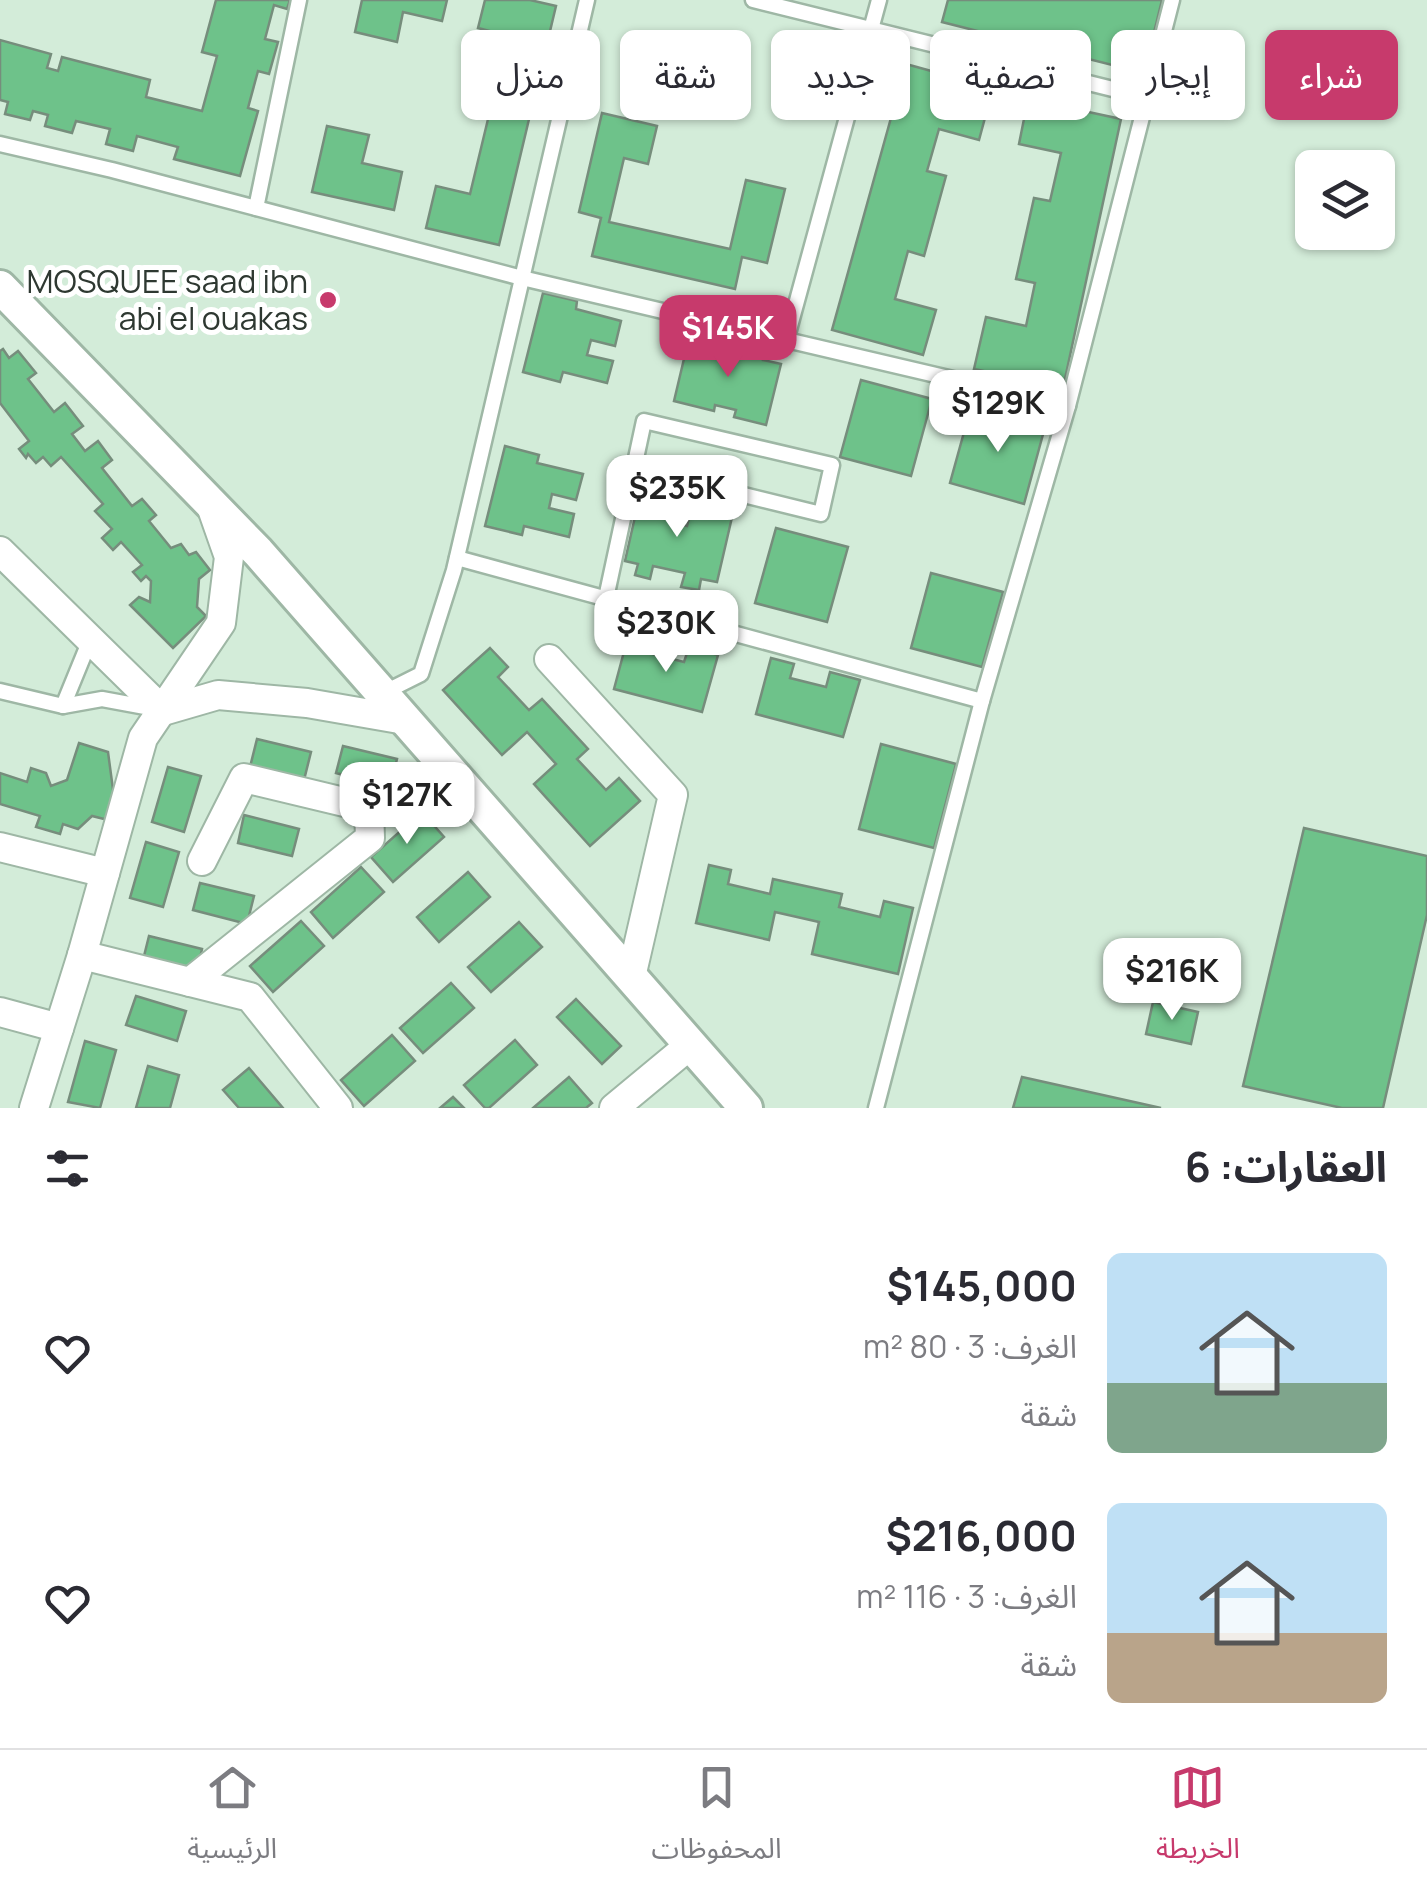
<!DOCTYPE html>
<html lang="ar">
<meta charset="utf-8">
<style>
body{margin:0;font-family:Manrope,"Noto Sans Arabic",sans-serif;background:#f2f2f3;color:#2b2b33;direction:rtl;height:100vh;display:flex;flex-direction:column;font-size:38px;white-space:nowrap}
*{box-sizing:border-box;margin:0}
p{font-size:32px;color:#7c7c81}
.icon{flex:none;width:55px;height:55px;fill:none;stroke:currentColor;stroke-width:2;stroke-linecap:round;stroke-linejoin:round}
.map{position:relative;height:1108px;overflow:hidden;direction:ltr}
.details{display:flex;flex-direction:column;background:#fff;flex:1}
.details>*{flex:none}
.banner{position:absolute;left:30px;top:30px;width:1368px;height:90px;direction:rtl;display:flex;gap:20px}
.fabs{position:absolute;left:1295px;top:150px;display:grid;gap:20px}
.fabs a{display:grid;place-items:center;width:100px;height:100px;border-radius:15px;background:#fff;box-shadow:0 2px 8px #0004;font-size:50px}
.price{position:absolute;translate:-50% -85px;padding:0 22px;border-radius:20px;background:#fff;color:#222;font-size:32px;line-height:65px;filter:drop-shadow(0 2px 5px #0008)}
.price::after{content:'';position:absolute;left:50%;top:60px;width:30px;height:22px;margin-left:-15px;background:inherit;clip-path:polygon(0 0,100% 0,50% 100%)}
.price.current{background:#c73a6c;color:#fff}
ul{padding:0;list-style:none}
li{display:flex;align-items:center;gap:30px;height:250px;padding:0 40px}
li span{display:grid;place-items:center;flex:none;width:280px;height:200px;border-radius:15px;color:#555}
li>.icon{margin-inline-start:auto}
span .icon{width:120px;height:120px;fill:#fffc;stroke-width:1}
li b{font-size:42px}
h2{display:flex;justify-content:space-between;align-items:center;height:120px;padding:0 40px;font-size:42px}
.pill{padding:0 35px;border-radius:15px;background:#fff;box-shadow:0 2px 8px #0004;font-size:35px;line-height:90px}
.pill.current{background:#c73a6c;color:#fff}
.tab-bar{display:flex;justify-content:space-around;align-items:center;height:140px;border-top:2px solid #e1e1e2;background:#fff;font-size:28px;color:#7c7c81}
.tab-bar a{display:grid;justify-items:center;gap:5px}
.tab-bar .current{color:#c73a6c}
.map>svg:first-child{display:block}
.building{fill:#6ec28a;stroke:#768d7c;stroke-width:2.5}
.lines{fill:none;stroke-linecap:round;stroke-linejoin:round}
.service-casing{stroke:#9eb7a5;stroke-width:19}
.minor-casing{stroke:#9eb7a5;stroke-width:32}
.tertiary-casing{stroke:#9eb7a5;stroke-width:38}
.service{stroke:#fff;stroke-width:14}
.minor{stroke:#fff;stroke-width:28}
.tertiary{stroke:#fff;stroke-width:32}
.poi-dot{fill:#c73a6c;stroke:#fff;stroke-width:4}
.labels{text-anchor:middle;stroke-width:10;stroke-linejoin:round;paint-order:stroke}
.poi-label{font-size:32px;fill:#2e3831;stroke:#fff;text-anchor:end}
</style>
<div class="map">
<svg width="1427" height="1108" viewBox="0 0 1427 1108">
<rect width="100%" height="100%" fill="#d3ecd9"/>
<!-- building -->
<g class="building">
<polygon points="216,0 290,0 287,9 274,5 265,39 278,42 269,74 258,71 248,108 258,111 240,176 174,159 178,147 137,136 133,151 106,144 110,129 76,121 72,133 45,126 48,115 33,111 30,120 5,114 8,102 0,100 0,40 51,54 47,68 58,71 62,57 150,80 146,97 202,111 217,56 202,52"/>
<polygon points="362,0 447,0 442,21 403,12 397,42 355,32"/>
<polygon points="485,0 530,0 556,6 499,245 426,228 436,186 470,194 508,36 478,28"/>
<polygon points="948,0 1162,0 1144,73 942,22"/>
<polygon points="906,64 993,88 979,140 939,129 927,171 946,176 924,256 908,251 895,299 936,310 923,355 832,330"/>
<polygon points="1028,99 1121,119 1063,388 974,369 986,317 1026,326 1035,283 1016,279 1034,198 1050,201 1061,153 1019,144"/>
<polygon points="602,113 657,126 648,164 624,158 609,222 730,249 746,180 785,189 767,263 742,257 735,289 592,256 601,218 579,212"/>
<polygon points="327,126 369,135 362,163 402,172 394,210 312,192"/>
<polygon points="543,293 577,301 576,309 621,321 615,346 591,340 587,355 613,361 607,383 563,372 560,382 523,372"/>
<polygon points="707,332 721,335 718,348 748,355 751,342 766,346 763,360 781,364 766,425 734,417 736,410 715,405 714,411 674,401 688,342 703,345"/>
<polygon points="3,349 9,358 18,351 36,373 28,379 54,412 65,403 83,426 72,434 85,451 98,441 112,460 102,468 132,506 142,499 156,515 149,521 171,548 181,544 189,555 196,552 210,570 199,579 197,607 206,616 173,648 130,605 139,597 150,602 151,581 146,576 141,581 133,572 142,565 121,542 113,550 102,538 112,529 95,511 103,504 61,457 51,466 43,457 36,463 28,454 26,458 19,449 29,441 0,403 0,351"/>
<polygon points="861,380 932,399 911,476 840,457"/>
<polygon points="971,407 1045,427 1024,504 950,483"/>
<polygon points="505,446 539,455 537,463 583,474 576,500 552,494 549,508 574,514 569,537 524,526 522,535 485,526"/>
<polygon points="642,486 672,492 669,509 678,511 676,523 687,526 690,515 700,517 703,506 733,513 717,582 701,579 699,590 681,587 685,573 653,566 650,579 635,575 638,564 625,561"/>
<polygon points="776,528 848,547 827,622 755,603"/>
<polygon points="931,573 1003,592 982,667 911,648"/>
<polygon points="629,633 652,639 649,653 684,662 689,647 718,655 702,712 614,689"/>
<polygon points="490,648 508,667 498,677 529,710 542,699 588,749 577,759 606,790 619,778 640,801 590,846 534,784 556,764 527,732 502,755 443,690"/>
<polygon points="771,658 794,664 790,678 826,687 830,672 860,680 843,737 756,714"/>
<polygon points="257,739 311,752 304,780 250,767"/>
<polygon points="79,743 108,752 114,797 108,820 92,816 78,829 63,824 60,834 36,827 40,816 0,804 0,773 27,782 31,768 46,773 51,786 67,780"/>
<polygon points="881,744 956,764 934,848 859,829"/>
<polygon points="343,746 397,759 390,787 336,773"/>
<polygon points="168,767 201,776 184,832 152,822"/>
<polygon points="422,812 444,837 393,882 371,857"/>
<polygon points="244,815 299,829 292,856 238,843"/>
<polygon points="1304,828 1427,856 1427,915 1383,1108 1342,1108 1243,1086"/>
<polygon points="146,842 179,852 163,907 130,898"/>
<polygon points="709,865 731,870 728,884 770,894 773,879 842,894 839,907 880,917 884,901 913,908 898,974 812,954 819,922 775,912 769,940 696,923"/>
<polygon points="361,867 384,892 333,938 311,912"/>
<polygon points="468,872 490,897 439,942 417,917"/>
<polygon points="200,883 254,896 247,924 193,910"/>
<polygon points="301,921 324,946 273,992 250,966"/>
<polygon points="519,922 542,947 491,992 468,967"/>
<polygon points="149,936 202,949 196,977 142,964"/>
<polygon points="451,983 474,1008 423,1053 400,1028"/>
<polygon points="136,996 186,1011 177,1041 126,1025"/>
<polygon points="576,999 621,1046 602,1064 557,1017"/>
<polygon points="1153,1002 1198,1012 1191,1044 1146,1034"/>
<polygon points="392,1035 415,1061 364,1106 341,1080"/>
<polygon points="515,1040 537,1065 489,1108 485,1108 464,1085"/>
<polygon points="85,1041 116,1050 100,1108 68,1102"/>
<polygon points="148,1066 179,1075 170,1108 136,1108"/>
<polygon points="249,1068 283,1108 239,1108 223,1090"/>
<polygon points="569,1077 592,1103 586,1108 533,1108"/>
<polygon points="1022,1077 1161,1108 1013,1108"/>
<polygon points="453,1097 464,1108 440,1108"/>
</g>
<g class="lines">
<defs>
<g id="service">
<polyline points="753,0 1145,97"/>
<polyline points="0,144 112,170 522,278 1068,406"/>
<polyline points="256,208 299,0"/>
<polyline points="786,341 879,0"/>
<polyline points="457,558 982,701"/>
<polyline points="606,598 644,421 832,465 821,514 634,468"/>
<polyline points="0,691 63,706 90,640"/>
<polyline points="383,693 421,674 454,570 587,0"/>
<polyline points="63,706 102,699 156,709"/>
<polyline points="876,1108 982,701 1068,406 1172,0"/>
</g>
<g id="minor">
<polyline points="0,551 163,711 218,695 307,703 405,720"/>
<polyline points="549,659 673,795 631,977"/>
<polyline points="0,847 105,873"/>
<polyline points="82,955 250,997 338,1108"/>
<polyline points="190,982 370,838 369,808 244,778 202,861"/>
<polyline points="0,1012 59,1028"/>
<polyline points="34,1108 82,955 143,738 221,623 229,557 210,503"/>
<polyline points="614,1108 690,1045"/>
</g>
<polyline id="tertiary" points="0,287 258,552 746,1108"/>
</defs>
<!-- service casing -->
<use href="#service" class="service-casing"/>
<!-- minor casing -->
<use href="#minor" class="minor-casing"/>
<!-- tertiary casing -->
<use href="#tertiary" class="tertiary-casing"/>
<!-- service -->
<use href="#service" class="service"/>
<!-- minor -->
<use href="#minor" class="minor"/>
<!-- tertiary -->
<use href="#tertiary" class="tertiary"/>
</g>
<!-- markers -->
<circle class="poi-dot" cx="328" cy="300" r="10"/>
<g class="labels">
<!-- poi labels -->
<g class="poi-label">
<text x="308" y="293">MOSQUEE saad ibn<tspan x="308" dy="37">abi el ouakas</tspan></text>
</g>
</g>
</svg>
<div class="fabs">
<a><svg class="icon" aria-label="layers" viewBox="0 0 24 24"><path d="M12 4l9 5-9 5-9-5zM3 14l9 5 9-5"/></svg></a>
</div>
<b class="price current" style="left:728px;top:380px">$145K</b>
<b class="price" style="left:998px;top:455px">$129K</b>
<b class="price" style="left:677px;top:540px">$235K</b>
<b class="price" style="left:666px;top:675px">$230K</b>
<b class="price" style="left:407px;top:847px">$127K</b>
<b class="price" style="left:1172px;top:1023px">$216K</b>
<div class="banner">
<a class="pill current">شراء</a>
<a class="pill">إيجار</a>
<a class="pill">تصفية</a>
<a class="pill">جديد</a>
<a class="pill">شقة</a>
<a class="pill">منزل</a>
</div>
</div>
<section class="details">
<h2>العقارات: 6<svg class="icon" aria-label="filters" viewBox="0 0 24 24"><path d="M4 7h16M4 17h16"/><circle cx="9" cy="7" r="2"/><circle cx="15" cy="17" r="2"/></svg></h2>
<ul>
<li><span style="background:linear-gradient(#bfe0f5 65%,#7fa58c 0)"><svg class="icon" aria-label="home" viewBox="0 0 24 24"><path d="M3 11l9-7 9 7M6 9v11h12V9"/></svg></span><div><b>$145,000</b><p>الغرف: 3 · 80 m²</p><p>شقة</p></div><svg class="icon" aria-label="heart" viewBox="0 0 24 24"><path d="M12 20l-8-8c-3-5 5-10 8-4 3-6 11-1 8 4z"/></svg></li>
<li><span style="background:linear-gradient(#bfe0f5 65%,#b9a48a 0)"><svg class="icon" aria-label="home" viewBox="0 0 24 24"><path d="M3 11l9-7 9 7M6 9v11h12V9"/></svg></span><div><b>$216,000</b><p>الغرف: 3 · 116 m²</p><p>شقة</p></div><svg class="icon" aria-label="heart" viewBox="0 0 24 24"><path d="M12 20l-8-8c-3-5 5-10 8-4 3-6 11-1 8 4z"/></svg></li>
</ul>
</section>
<nav class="tab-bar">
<a class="current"><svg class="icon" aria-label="map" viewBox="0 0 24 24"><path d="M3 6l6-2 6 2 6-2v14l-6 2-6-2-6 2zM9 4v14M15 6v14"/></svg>الخريطة</a>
<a><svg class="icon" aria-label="saved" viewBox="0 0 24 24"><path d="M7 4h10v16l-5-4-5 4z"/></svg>المحفوظات</a>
<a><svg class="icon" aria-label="home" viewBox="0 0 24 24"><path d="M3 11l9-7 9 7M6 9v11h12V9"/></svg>الرئيسية</a>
</nav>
